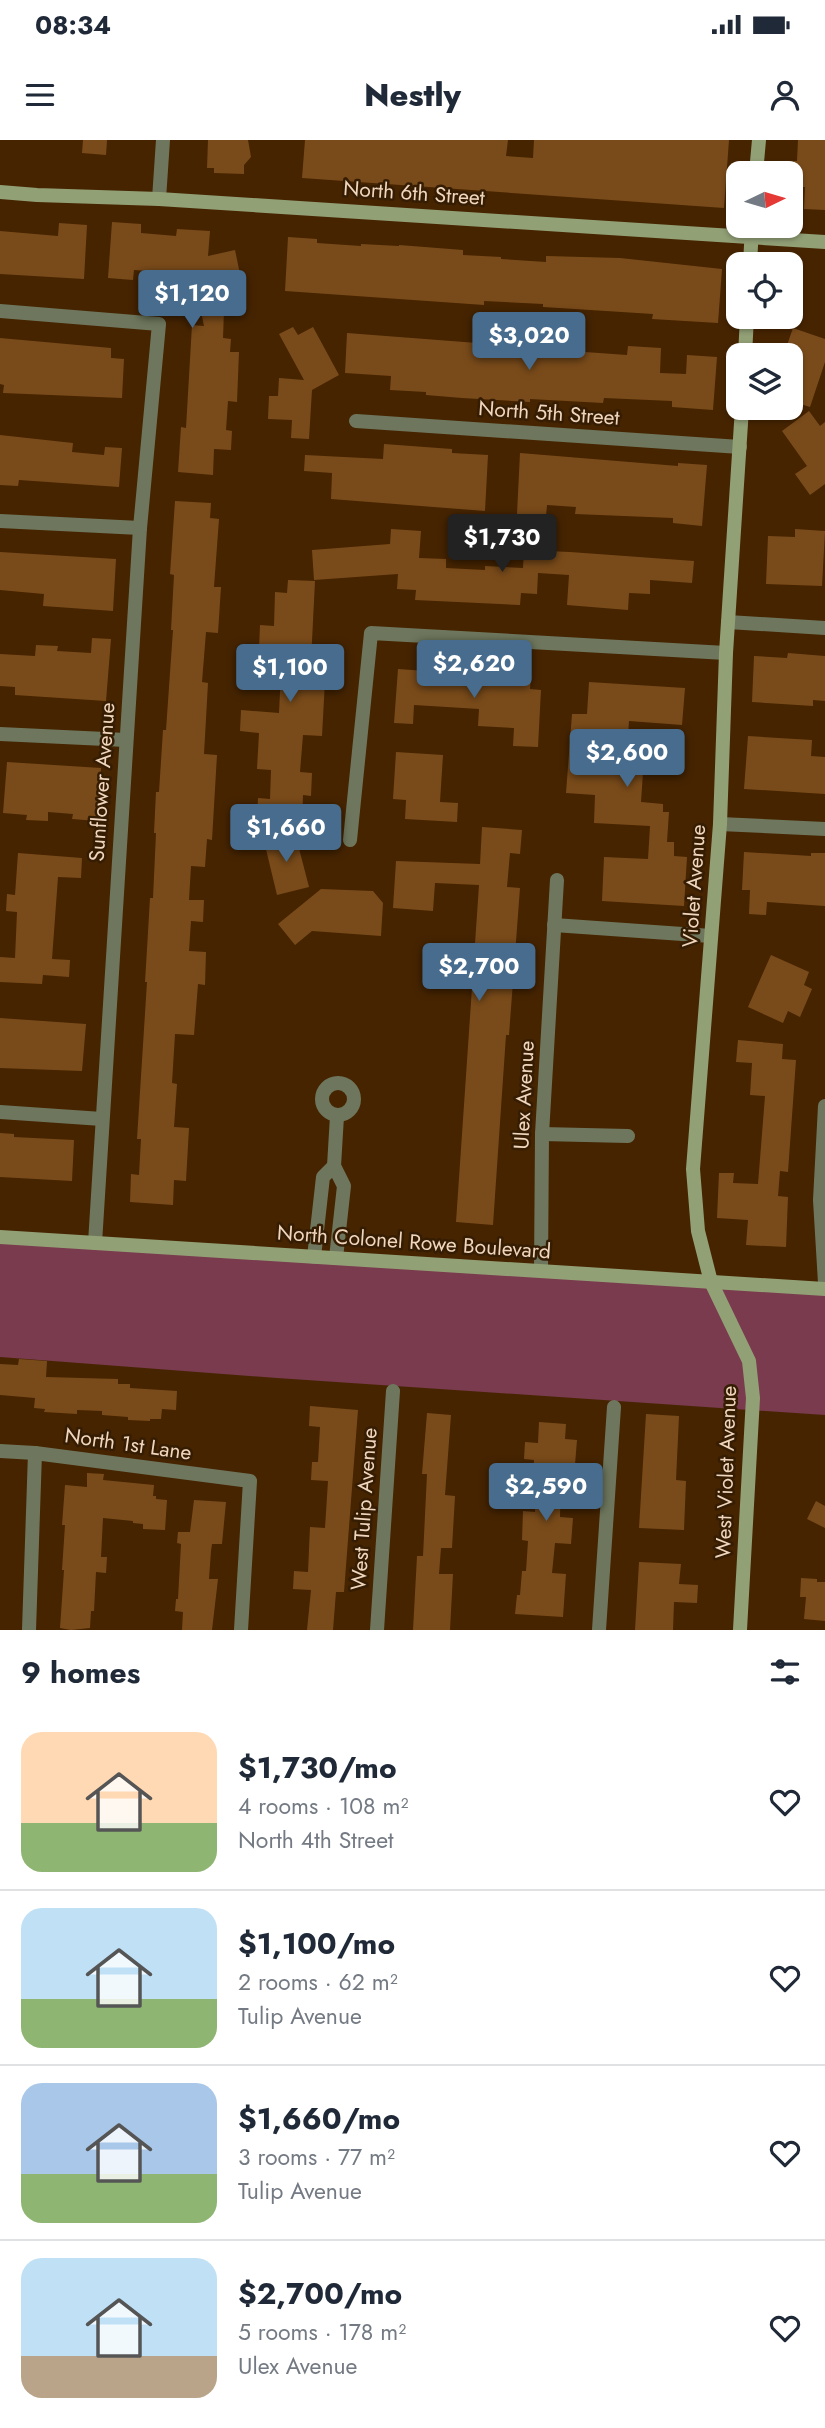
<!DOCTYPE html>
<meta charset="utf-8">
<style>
body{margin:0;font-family:Jost,sans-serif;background:#f6f6f7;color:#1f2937;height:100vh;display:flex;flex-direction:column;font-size:26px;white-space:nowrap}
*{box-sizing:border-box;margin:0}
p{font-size:23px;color:#747a83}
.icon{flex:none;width:38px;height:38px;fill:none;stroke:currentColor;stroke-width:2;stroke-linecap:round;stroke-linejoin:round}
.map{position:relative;height:1490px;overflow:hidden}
.drawer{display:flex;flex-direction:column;background:#fff;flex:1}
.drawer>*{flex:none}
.needle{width:46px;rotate:85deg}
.fabs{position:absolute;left:726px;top:21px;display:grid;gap:14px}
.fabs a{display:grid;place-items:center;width:77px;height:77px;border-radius:14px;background:#fff;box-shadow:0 2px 5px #0004;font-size:35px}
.price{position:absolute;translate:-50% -60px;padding:0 16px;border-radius:7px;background:#476c8d;color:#fff;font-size:23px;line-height:46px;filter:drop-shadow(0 2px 4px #0008)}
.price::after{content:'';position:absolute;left:50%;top:42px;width:21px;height:16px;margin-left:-10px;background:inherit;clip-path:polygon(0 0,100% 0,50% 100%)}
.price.selected{background:#222;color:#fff}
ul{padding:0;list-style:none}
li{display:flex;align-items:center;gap:21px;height:175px;padding:0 21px}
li+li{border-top:2px solid #e0e1e3}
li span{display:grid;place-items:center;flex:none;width:196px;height:140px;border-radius:21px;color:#555}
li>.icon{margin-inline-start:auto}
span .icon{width:84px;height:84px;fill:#fffc;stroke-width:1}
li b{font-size:30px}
h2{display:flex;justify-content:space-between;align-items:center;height:84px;padding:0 21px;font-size:30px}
.status{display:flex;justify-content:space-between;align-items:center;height:49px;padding:0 35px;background:#fff;direction:ltr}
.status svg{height:19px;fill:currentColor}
header{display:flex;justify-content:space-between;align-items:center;height:91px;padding:0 21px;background:#fff;font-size:32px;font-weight:800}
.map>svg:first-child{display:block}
.green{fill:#793b4d}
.building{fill:#7a4b1a}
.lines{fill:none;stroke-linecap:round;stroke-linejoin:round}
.street{stroke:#6e775d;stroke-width:14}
.secondary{stroke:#92a076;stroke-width:14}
.labels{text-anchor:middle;stroke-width:5;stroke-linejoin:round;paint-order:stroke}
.street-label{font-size:21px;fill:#f1d6be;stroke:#351d04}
</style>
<div class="status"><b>08:34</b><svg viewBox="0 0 49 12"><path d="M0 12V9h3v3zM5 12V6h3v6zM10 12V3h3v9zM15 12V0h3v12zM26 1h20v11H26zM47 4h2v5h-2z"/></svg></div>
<header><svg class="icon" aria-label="menu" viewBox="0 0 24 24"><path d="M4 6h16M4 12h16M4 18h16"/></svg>Nestly<svg class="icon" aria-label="person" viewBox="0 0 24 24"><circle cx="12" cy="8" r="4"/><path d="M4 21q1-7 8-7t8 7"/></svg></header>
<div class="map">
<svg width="825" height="1490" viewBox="0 0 825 1490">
<rect width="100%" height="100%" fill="#462400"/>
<!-- green -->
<polygon class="green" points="0,1098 825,1154 825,1275 277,1238 0,1217"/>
<!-- building -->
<g class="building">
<polygon points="83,0 107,0 106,15 82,13"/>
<polygon points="208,0 248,0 251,17 244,25 244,34 214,33 214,28 207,28"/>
<polygon points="305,0 508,0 506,16 533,18 534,0 729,0 724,68 302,38"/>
<polygon points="798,0 825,0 825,70 804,69 805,47 792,47 794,21 797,21"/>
<polygon points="112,82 141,84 141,93 176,96 177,89 210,91 208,116 235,110 240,134 227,137 233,169 224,171 223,198 231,199 230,212 239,212 237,262 228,261 226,290 232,291 231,310 214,309 213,335 178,332 181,287 186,288 192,185 204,186 193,134 134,130 133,140 108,138"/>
<polygon points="59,83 87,85 84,139 0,134 0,91 58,96"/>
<polygon points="288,97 317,99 317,103 361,106 361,104 399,106 399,105 463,110 463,115 501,117 501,119 546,122 546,116 620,118 722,129 718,183 652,179 653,174 543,167 543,164 484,161 484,165 470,164 285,151"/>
<polygon points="293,187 298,195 313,187 339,235 312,250 309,299 291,298 292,280 268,279 269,256 278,256 279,238 304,240 279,194"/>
<polygon points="793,188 825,199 825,222 810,267 791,261 791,230 797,212 786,208"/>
<polygon points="347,193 503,205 503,202 541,205 541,202 556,203 556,207 571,208 571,211 627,215 628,206 661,208 660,233 686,234 687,215 717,217 713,270 672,267 672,261 604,258 603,263 530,259 530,262 462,258 426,255 426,252 390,250 391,236 345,233"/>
<polygon points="0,198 111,208 111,218 124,219 122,258 3,253 4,245 0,244"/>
<polygon points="809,271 820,286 825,282 825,344 810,355 795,334 807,326 782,291"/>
<polygon points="0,295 73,303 72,312 104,315 105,307 122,308 119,347 19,340 18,346 0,345"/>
<polygon points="384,304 452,309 452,313 488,315 485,371 331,359 332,333 304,331 305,315 383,319"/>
<polygon points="520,313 678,326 678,323 707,325 702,386 673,383 673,378 575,374 576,367 547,365 546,376 517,374"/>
<polygon points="175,361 211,363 210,378 219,379 214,447 221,447 218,493 206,492 202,542 208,543 204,614 217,615 212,700 207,699 205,727 191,726 189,760 204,760 203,782 191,781 189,811 206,812 205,845 198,844 194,895 175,894 172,943 177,944 174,987 189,988 186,1041 174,1040 173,1065 130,1062 131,1034 139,1035 141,999 137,999 147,842 145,842 147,809 150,758 153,758 156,693 154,693 156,652 159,652 163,590 166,590 173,490 171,490 174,435 170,434"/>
<polygon points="391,389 421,391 419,418 446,419 446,428 485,430 485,426 523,428 524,410 570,412 694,421 692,443 650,440 650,454 629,453 628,470 567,465 569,435 538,433 537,454 521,453 520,465 415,460 416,450 397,449 398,434 314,440 312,410 390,404"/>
<polygon points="795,389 825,391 822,446 766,444 768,396 795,397"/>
<polygon points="0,412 116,419 113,471 43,466 44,454 0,450"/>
<polygon points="288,440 315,441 311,521 326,522 322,596 303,595 300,632 312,633 311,656 303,655 302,681 257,678 258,658 270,659 271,630 257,629 259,593 240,591 241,570 279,573 282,510 259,509 260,485 274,486 275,452 287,453"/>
<polygon points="92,498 111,499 106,561 15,555 15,547 0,546 0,514 35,516 36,505 58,506 57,511 91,513"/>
<polygon points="788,513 825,516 825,561 813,560 813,566 752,562 754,516 787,518"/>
<polygon points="398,529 481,535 481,532 531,536 530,549 541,550 538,607 513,606 514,588 478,586 479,569 414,565 413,584 394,583"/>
<polygon points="589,542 685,548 682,585 629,581 628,597 608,596 606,629 643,632 641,662 663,664 663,672 669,672 667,702 674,702 674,716 687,717 684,766 602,761 604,717 648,719 650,686 594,683 595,655 566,653 572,574 587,574"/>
<polygon points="748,596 812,600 811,616 825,617 825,654 744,649"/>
<polygon points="396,612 443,615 440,662 458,663 457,682 405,679 406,660 393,659"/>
<polygon points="7,622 101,628 98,681 72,679 73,674 48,672 48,681 26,680 27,675 3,673"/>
<polygon points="482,687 522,690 520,714 510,713 507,747 520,748 509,895 506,895 493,1085 456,1082 479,745 435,743 433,771 393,768 396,721 480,724"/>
<polygon points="295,693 309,747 277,755 264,701"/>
<polygon points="744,712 811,716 811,713 825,713 825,766 767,762 766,775 749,774 750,750 742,750"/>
<polygon points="18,713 82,718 81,738 58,737 52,819 70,820 69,837 43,835 42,844 0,842 0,817 15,818 17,772 6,771 7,754 15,755"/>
<polygon points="321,749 373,751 383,763 381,796 312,791 295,805 278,784"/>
<polygon points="771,815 809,832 804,845 812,849 800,877 788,871 783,883 748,867"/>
<polygon points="0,878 86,884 82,931 0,928"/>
<polygon points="738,900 783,904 782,919 796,920 788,1032 780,1031 778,1056 788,1057 786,1107 746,1105 748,1080 717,1078 719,1033 734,1033 733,1043 758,1044 765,956 750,955 752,923 736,922"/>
<polygon points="0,993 14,994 14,997 74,1000 72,1041 0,1037"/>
<polygon points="19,1219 47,1221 46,1237 118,1239 118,1244 130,1244 130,1248 177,1251 176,1270 162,1269 161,1279 150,1279 150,1281 128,1280 128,1277 102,1275 102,1271 77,1270 77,1274 44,1272 45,1269 34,1268 35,1258 0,1255 0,1224 18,1225"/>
<polygon points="310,1266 358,1270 344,1452 336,1452 333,1490 307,1490 311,1450 293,1449 294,1431 308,1432 310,1387 325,1388 328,1341 311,1340 312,1322 318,1322 320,1287 309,1286"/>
<polygon points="427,1273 451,1275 445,1355 455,1356 452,1408 441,1408 439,1434 453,1434 450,1490 413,1490 417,1416 423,1416 427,1334 422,1334"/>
<polygon points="646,1274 679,1276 676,1340 686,1341 684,1390 639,1388"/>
<polygon points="539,1282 566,1284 565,1299 577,1300 574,1337 561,1336 560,1377 573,1378 571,1404 555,1403 552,1433 566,1434 563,1477 515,1474 517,1455 520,1455 522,1431 526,1431 528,1401 522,1400 523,1371 535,1372 537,1334 533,1334 534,1320 524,1319 525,1302 538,1303"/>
<polygon points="87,1333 104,1334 103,1340 154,1345 153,1356 156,1356 156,1359 167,1360 165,1390 143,1389 143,1384 133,1383 133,1381 103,1378 101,1417 107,1417 106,1433 96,1432 94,1471 91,1471 90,1488 71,1490 60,1488 64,1430 62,1430 65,1385 62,1385 65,1345 87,1347"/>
<polygon points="194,1360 226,1362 222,1404 212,1404 211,1411 209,1439 218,1439 212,1490 182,1490 183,1472 175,1471 176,1459 178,1459 181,1404 177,1403 178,1392 190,1392"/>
<polygon points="816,1361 825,1366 825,1388 807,1379"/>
<polygon points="639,1422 681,1424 679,1444 698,1445 697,1463 674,1462 673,1490 635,1490"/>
<polygon points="801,1438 817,1439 817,1442 825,1442 825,1481 804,1479 806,1457 800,1457"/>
</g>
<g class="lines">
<!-- street -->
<g class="street">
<polyline points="159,59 163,0"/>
<polyline points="0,171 159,184 140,388 95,1103"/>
<polyline points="356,281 740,307"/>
<polyline points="0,381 140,388"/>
<polyline points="728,482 825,488"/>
<polyline points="0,594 126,600"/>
<polyline points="720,684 825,689"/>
<polyline points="350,700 371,493 726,513"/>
<polyline points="554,785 711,796"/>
<circle cx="338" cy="959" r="16"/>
<polyline points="825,966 820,1060 825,1143"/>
<polyline points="0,972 102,979"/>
<polyline points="542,994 628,996"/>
<polyline points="314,1117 323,1037 334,1026"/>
<polyline points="336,1118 344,1046 334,1026 337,976"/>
<polyline points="541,1130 542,994 557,740"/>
<polyline points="0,1311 35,1313 250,1341 241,1490"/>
<polyline points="29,1490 35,1313"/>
<polyline points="377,1490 393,1251"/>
<polyline points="599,1490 614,1267"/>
</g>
<!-- secondary -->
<g class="secondary">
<polyline points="756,33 759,0"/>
<polyline points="0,52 37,55 159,59 825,102"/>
<polyline points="750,124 752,87"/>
<polyline points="745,215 747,177"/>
<polyline points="0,1097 825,1149"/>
<polyline points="740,1490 753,1258 749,1221 711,1142 698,1091 693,1029 720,684 726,513 742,268"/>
</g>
</g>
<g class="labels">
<!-- street labels -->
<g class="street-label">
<text transform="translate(414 53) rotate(4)" y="7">North 6th Street</text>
<text transform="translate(549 273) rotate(4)" y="7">North 5th Street</text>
<text transform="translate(102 642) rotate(-86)" y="7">Sunflower Avenue</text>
<text transform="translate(694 746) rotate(-86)" y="7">Violet Avenue</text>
<text transform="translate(524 955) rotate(-87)" y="7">Ulex Avenue</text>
<text transform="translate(414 1102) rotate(4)" y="7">North Colonel Rowe Boulevard</text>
<text transform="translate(128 1304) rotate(8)" y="7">North 1st Lane</text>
<text transform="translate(726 1332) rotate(-88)" y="7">West Violet Avenue</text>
<text transform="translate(364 1369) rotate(-86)" y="7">West Tulip Avenue</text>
</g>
</g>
</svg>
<div class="fabs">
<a><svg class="needle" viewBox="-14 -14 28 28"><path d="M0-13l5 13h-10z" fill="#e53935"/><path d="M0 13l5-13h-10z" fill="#747a83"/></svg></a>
<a><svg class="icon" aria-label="locate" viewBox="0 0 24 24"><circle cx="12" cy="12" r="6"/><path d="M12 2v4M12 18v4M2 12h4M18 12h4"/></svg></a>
<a><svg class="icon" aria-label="layers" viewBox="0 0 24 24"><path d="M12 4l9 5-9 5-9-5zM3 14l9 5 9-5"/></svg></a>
</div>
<b class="price" style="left:192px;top:190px">$1,120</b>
<b class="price" style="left:529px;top:232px">$3,020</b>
<b class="price selected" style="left:502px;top:434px">$1,730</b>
<b class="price" style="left:474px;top:560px">$2,620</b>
<b class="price" style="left:290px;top:564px">$1,100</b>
<b class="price" style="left:627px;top:649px">$2,600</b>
<b class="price" style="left:286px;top:724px">$1,660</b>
<b class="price" style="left:479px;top:863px">$2,700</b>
<b class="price" style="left:546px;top:1383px">$2,590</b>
</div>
<section class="drawer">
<h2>9 homes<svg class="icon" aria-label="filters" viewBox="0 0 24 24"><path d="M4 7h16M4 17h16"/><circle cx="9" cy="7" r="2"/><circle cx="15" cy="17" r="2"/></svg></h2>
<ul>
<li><span style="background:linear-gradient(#ffd9b3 65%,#8fb573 0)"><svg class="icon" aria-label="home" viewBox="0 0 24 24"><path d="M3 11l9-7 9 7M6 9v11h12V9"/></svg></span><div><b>$1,730/mo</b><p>4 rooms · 108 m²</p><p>North 4th Street</p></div><svg class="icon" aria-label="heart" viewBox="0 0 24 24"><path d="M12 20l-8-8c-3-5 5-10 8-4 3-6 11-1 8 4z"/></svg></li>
<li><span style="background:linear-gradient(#bfe0f5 65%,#8fb573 0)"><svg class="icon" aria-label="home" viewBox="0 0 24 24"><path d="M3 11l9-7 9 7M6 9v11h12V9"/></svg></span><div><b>$1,100/mo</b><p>2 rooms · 62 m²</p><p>Tulip Avenue</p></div><svg class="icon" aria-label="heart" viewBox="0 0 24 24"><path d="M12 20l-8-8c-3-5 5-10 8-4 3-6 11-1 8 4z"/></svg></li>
<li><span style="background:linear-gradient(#a9c7e8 65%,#8fb573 0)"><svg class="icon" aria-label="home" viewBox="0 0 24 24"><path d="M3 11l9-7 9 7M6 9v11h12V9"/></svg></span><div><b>$1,660/mo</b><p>3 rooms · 77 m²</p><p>Tulip Avenue</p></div><svg class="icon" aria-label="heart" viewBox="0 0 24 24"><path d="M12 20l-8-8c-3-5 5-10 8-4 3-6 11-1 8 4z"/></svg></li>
<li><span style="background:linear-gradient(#bfe0f5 70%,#b9a48a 0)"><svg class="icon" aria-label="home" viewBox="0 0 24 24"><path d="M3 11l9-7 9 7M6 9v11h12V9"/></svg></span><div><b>$2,700/mo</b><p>5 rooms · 178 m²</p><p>Ulex Avenue</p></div><svg class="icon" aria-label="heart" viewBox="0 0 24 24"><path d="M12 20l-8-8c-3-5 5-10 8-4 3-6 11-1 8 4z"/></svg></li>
</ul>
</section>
